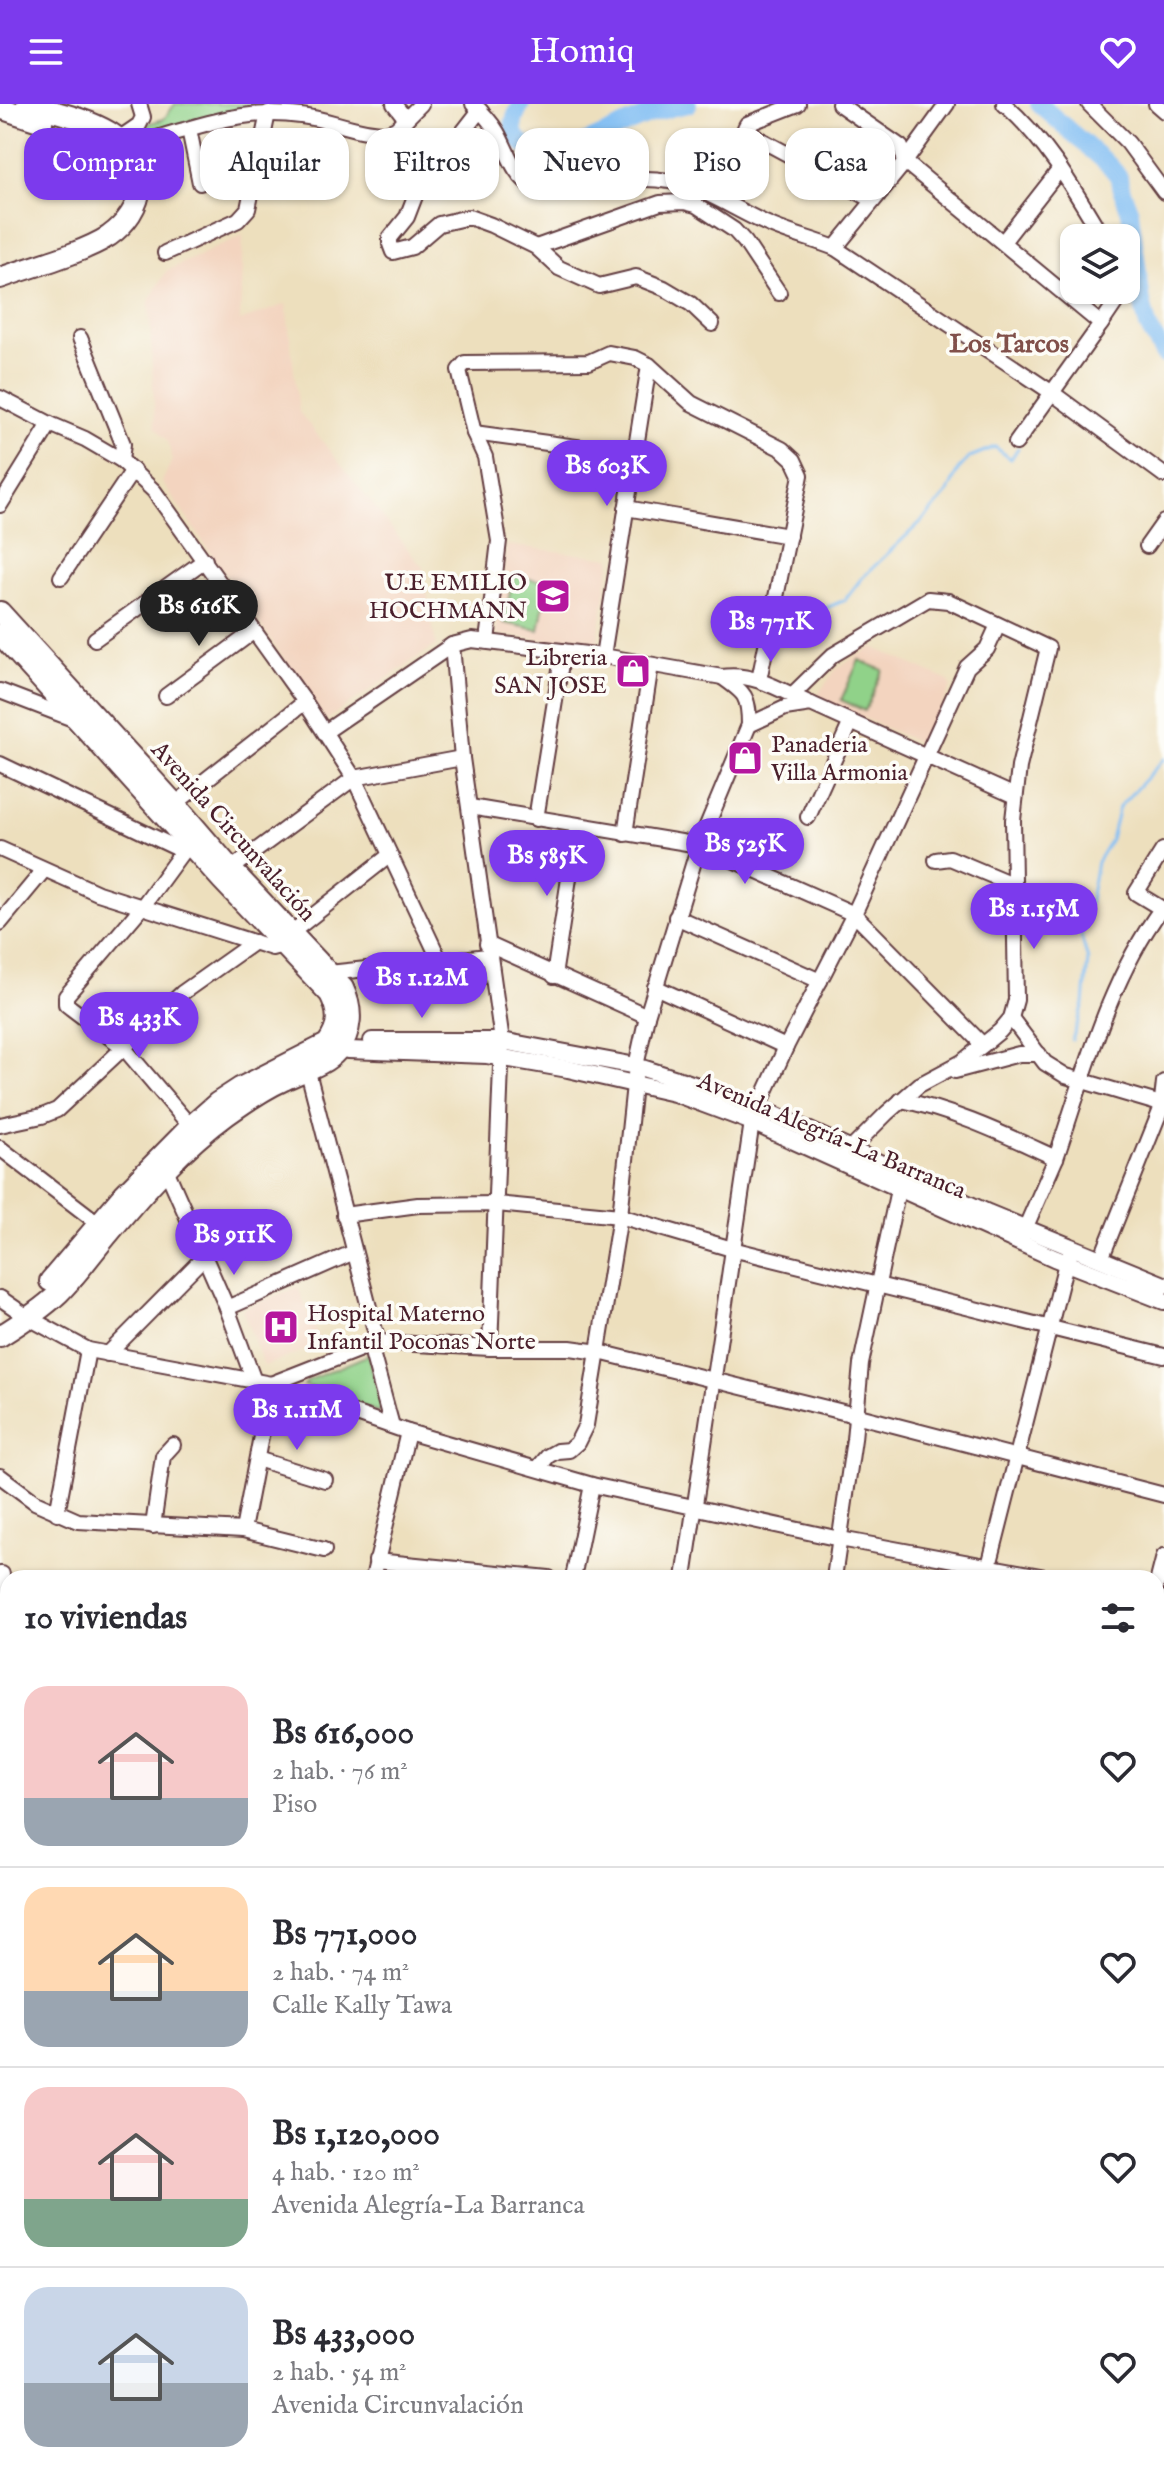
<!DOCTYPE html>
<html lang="es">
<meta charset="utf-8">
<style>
body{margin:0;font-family:"IM FELL English",serif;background:#f2f2f3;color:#2b2b33;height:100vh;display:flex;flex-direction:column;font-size:30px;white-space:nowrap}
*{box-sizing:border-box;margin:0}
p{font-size:26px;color:#7c7c81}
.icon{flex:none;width:44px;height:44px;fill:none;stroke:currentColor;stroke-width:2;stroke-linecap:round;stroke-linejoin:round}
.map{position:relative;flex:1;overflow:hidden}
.details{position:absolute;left:0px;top:1466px;width:1164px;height:912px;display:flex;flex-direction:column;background:#fff;border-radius:24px 24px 0 0;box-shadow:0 2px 6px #0004}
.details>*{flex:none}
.top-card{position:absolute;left:24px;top:24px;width:1116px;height:72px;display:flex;gap:16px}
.controls{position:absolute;left:1060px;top:120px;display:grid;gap:16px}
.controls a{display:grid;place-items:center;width:80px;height:80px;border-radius:16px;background:#fff;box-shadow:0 2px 6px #0004;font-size:40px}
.price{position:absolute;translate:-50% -68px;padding:0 18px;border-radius:28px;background:#7c3aed;color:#fff;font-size:26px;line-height:52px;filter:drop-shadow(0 2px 4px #0008)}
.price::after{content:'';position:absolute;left:50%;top:48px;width:24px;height:18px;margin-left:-12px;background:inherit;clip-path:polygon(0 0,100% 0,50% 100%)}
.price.on{background:#222;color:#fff}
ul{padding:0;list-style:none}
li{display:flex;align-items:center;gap:24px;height:200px;padding:0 24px}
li+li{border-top:2px solid #e1e1e2}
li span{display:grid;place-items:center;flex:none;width:224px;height:160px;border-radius:24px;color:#555}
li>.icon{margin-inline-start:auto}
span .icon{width:96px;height:96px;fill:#fffc;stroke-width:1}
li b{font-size:34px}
h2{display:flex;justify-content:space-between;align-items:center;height:96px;padding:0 24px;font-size:34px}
.tag{padding:0 28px;border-radius:24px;background:#fff;box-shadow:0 2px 6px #0004;font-size:28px;line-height:72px}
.tag.on{background:#7c3aed;color:#fff}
header{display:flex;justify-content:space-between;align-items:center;height:104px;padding:0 24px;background:#7c3aed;color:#fff;font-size:36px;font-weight:600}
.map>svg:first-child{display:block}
.built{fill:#f3d4bf}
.green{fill:#90d289;stroke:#6d785a;stroke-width:2}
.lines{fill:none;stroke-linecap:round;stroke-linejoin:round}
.stream{stroke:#80bdf3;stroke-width:3}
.river{stroke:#80bdf3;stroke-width:18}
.minor-casing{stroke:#623c41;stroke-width:18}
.major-casing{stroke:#623c41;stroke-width:20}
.highway-casing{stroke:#623c41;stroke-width:24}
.minor{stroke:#fff;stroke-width:14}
.major{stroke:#fff;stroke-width:16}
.highway{stroke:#fff;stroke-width:20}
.labels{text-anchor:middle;stroke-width:7;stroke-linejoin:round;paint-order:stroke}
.poi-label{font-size:24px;fill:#4a1f2b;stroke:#fdfcf7;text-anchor:end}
.street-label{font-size:24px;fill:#4a1f2b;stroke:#fdfcf7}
.neighbourhood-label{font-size:26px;font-weight:bold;fill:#81504a;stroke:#fdfcf7}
</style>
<header><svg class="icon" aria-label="menu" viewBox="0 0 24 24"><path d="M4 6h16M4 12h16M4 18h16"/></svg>Homiq<svg class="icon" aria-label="heart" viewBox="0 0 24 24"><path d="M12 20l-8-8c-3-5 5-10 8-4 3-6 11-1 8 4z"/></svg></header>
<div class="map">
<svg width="1164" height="2378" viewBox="0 0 1164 2378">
<rect width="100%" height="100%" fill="#fdfcf7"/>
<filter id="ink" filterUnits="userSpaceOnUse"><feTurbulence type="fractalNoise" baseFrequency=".0125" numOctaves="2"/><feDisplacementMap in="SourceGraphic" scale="16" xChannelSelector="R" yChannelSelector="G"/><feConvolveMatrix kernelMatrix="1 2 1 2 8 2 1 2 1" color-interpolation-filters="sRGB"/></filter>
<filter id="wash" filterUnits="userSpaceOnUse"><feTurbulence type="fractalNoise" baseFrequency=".006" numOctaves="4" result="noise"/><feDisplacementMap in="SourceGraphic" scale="32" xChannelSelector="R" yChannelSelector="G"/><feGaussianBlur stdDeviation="1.8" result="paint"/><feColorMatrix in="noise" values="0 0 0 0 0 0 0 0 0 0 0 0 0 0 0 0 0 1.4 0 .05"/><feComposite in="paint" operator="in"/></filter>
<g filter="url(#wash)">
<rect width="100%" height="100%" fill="#eddfbd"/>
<!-- built -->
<g class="built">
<polygon points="243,131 240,217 286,200 299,308 423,464 436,541 326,616 162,378 172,356 168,338 155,322 149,197 166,167"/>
<polygon points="507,441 611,454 597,542 496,530"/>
<polygon points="873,543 949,577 951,583 924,641 816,593 837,564"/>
<polygon points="298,1183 321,1240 264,1262 242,1205"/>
</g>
<!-- green -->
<g class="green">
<polygon points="175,0 262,0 262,3 148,31 147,20 164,15"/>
<polygon points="513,472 548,478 539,526 504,519"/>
<polygon points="859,556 883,566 865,607 841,596"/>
<polygon points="368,1251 382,1304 378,1308 304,1281 309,1276"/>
</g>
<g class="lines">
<!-- stream -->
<g class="stream">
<polyline points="1127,195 1139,178"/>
<polyline points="794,529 819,507 845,496 861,475 926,413 948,388 958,366 970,353 995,343 1011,355 1018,344"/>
<polyline points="1072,936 1084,900 1088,856 1081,832 1089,802 1097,758 1111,735 1119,703 1164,655"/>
</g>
<!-- river -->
<g class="river">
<path d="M521,0C516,10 508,25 518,35C526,43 540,50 552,49C562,49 572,43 582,40C617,26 650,6 688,0"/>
<polyline points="1039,0 1110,62 1119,73 1120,82 1130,108 1142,198 1148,222 1164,251"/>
</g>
</g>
</g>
<g filter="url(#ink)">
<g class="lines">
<defs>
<g id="minor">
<polyline points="394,0 406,15"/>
<path d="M473,0C482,8 491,18 497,28C508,47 513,72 534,83C568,100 607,75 642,75C692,74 718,97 761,117C785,129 810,134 835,144L1051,288L1164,371"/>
<polyline points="798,0 747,20 745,24 750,30 873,96"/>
<polyline points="839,0 901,43 905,58 1101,220 1016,339"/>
<path d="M1004,0C1046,36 1075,87 1103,134"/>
<polyline points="1089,0 1128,39 1164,88"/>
<polyline points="1156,0 1164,7"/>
<polyline points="480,6 417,87 407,113 390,134 390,140 393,148 412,143 439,120 469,113 491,121 536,143 559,164 599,182 636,173 664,184 691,200 712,220"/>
<polyline points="189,25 200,79"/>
<polyline points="120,34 139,21 143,13 139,0"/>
<path d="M131,45C148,36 165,31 184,26C224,14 257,6 301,12C329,15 357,29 386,29L396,25L421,0"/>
<polyline points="1003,138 1060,65"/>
<polyline points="536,143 660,99 684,98 696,101 734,126 745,138 779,189"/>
<polyline points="835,144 905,58 947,0"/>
<polyline points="165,149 238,116 248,105 268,9"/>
<polyline points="1101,220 1124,186"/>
<polyline points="80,234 123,340 121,356"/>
<polyline points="0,294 50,320 85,335 121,356 154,387 305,598 354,674 440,857"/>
<polyline points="474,329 635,351"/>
<polyline points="0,401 50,320"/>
<polyline points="626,404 789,432"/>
<polyline points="1147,442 1164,418"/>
<polyline points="61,473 133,366"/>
<polyline points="95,535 205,456"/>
<polyline points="487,537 499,437 485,353 474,329 459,266 465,259 589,258 609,249 635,254 649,261 691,299 782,345 794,356 801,371 759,576"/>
<polyline points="452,541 462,654 502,937 490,1244"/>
<polyline points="603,552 649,261"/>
<polyline points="0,587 73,615"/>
<polyline points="792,591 833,551 928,495 948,497 1048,544 1019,663 1013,716 1016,896 1011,914 1000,927 962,958 919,981 887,1009 850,1046 845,1055"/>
<polyline points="166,592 254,527"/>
<polyline points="749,621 785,604 811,600 1015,692"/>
<path d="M325,628L452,541L472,536L603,552L722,573C754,568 782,587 811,600"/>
<polyline points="0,660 183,747"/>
<polyline points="175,700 305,598"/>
<polyline points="470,703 699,741 854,810 983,941"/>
<polyline points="808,713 851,618"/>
<polyline points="536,715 563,547"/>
<polyline points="625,730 651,561"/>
<polyline points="191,742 183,747 142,803 66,892 66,900 71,904 124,944 196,1029"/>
<polyline points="0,745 98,789 272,844 284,841"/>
<polyline points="1163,746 1136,789 1164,806"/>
<polyline points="936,756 950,754 1014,781"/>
<polyline points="231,765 354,674 462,654"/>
<polyline points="676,813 820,877"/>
<polyline points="0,819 44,766"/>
<polyline points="291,829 390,751"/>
<polyline points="487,840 647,912"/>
<polyline points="329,869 488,852"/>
<polyline points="554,872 577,722"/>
<polyline points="655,883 786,943"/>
<polyline points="1011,914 1045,959 1066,972 1164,1001"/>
<polyline points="306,960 378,1238"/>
<polyline points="955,967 1019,950 1039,950"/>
<path d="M901,996C956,1007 1005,1031 1056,1054C1085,969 1108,878 1161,805"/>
<polyline points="0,1021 42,1012 57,1006 182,889 254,838"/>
<polyline points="0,1044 103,1123"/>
<polyline points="166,1065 227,1204 354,1148"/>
<polyline points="344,1111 418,1101 497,1100 620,1112 732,1145 1164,1252"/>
<polyline points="1021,1134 1056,1054"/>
<polyline points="1101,1155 1161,1005 1164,978"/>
<polyline points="0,1194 29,1214 88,1246 271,1280 408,1328 592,1381 840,1435 1051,1474"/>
<polyline points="227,1204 254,1277"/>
<polyline points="370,1241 392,1322"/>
<polyline points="108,1250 204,1153"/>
<polyline points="257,1355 325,1376"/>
<path d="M538,1364L548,1352L557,1347L569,1346L577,1339L586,1321L620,1112L636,962L647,912L699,741L749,621C749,592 745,589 722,573"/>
<polyline points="0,1372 35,1398 78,1417 243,1426 324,1446"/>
<polyline points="57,1409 88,1246"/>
<polyline points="153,1422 163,1352 173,1341"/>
<polyline points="243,1426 271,1280 378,1238 490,1244 570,1244 599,1248 855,1311 1164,1391"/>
<polyline points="376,1457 549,1474"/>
<polyline points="989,1462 1066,1159 1071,1148"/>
<polyline points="0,1470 2,1470 0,1487"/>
<polyline points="373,1474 408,1328"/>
<polyline points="573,1474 592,1381"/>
<polyline points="684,1474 752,1018 786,943 854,810 967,563 987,545 998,521"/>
<polyline points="834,1474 854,1335 861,1260 900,1076"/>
<polyline points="1156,1483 1164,1452"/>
<polyline points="1156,1493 1164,1495"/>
<polyline points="1156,1504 1164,1519"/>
<polyline points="0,1524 8,1524"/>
<polyline points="1156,1594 1164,1597"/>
<polyline points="0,1699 8,1699"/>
<polyline points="1156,1710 1164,1711"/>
<polyline points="1156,1828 1164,1834"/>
<polyline points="0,1862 8,1865"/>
<polyline points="1156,1982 1164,1983"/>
<polyline points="0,1988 8,1981"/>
<polyline points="0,2074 8,2072"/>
<polyline points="0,2352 8,2357"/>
<polyline points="27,2370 38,2378"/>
<polyline points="390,2370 395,2378"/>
</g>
<g id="major">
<polyline points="372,937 502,937 636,962 680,976 758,1003 988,1109 1164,1181"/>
<polyline points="329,941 348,946 487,951 568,965 674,989 752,1018 1054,1154 1164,1197"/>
</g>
<g id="highway">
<polyline points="0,4 42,18"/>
<path d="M0,174C31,163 83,149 109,132C126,120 139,102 140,82C143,23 71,13 27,0"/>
<path d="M0,508L175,700L231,765L343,884C353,905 353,928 337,947C324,962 302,967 284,976C264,985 245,998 227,1011C183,1043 145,1086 110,1128C93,1148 78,1170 59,1189C41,1206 21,1219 0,1232"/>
<path d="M0,530L221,775L330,890C339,908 340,923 327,940L240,984L217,999L191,1022L124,1090L50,1177"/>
</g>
</defs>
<!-- minor casing -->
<use href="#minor" class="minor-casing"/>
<!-- major casing -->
<use href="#major" class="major-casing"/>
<!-- highway casing -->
<use href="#highway" class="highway-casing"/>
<!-- minor -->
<use href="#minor" class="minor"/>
<!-- major -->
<use href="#major" class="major"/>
<!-- highway -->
<use href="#highway" class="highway"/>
</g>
</g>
<!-- icons -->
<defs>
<symbol id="school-square" viewBox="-11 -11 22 22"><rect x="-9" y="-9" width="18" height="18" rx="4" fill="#b5179e" stroke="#fdfcf7"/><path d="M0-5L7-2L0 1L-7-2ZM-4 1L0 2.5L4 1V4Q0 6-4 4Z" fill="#fff"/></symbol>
<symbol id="shop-square" viewBox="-11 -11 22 22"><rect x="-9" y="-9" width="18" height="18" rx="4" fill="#b5179e" stroke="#fdfcf7"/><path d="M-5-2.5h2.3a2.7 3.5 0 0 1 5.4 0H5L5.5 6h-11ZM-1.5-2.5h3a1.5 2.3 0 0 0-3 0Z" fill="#fff"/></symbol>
<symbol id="hospital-square" viewBox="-11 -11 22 22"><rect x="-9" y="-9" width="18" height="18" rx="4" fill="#b5179e" stroke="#fdfcf7"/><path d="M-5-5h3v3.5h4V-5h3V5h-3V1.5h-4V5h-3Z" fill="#fff"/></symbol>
</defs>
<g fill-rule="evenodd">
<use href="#school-square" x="533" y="472" width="40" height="40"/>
<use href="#shop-square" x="613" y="547" width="40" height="40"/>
<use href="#shop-square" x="725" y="634" width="40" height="40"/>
<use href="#hospital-square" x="261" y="1203" width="40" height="40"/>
</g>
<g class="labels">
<!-- poi labels -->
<g class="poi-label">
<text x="527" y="486">U.E EMILIO<tspan x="527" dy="28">HOCHMANN</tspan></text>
<text x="607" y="561">Libreria<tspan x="607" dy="28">SAN JOSE</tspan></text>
<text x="771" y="648" text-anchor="start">Panaderia<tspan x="771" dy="28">Villa Armonia</tspan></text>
<text x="307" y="1217" text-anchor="start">Hospital Materno<tspan x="307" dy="28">Infantil Poconas Norte</tspan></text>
</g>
<!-- street labels -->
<g class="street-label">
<text transform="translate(234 727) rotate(48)" y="8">Avenida Circunvalación</text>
<text transform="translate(832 1031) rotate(23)" y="8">Avenida Alegría-La Barranca</text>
</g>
<!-- neighbourhood labels -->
<g class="neighbourhood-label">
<text x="1009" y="248">Los Tarcos</text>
</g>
</g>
</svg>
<div class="controls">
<a><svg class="icon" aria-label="layers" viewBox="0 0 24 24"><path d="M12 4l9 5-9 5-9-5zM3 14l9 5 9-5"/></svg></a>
</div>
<b class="price" style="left:607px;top:404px">Bs 603K</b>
<b class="price on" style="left:199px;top:544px">Bs 616K</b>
<b class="price" style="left:771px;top:560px">Bs 771K</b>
<b class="price" style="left:745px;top:782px">Bs 525K</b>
<b class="price" style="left:547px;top:794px">Bs 585K</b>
<b class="price" style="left:1034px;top:847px">Bs 1.15M</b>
<b class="price" style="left:422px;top:916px">Bs 1.12M</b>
<b class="price" style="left:139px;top:956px">Bs 433K</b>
<b class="price" style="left:234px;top:1173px">Bs 911K</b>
<b class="price" style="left:297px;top:1348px">Bs 1.11M</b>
<div class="top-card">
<a class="tag on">Comprar</a>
<a class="tag">Alquilar</a>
<a class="tag">Filtros</a>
<a class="tag">Nuevo</a>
<a class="tag">Piso</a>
<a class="tag">Casa</a>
</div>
<section class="details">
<h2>10 viviendas<svg class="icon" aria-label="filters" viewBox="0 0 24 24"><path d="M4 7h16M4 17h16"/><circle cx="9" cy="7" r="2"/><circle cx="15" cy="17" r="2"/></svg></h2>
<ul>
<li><span style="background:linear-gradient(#f6c9c9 70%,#9aa5b1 0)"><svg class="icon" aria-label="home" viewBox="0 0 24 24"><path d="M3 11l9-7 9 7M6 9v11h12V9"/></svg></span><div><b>Bs 616,000</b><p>2 hab. · 76 m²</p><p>Piso</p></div><svg class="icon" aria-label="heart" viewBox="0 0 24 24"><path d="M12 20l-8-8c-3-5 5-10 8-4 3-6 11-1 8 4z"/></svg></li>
<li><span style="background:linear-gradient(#ffd9b3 65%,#9aa5b1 0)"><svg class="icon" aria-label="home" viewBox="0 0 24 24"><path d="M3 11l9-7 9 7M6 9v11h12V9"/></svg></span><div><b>Bs 771,000</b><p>2 hab. · 74 m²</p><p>Calle Kally Tawa</p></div><svg class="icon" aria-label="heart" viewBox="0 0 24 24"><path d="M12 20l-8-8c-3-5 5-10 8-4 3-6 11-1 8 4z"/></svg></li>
<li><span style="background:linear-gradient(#f6c9c9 70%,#7fa58c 0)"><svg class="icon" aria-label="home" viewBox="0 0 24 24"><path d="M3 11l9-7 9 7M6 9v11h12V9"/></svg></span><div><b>Bs 1,120,000</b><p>4 hab. · 120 m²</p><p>Avenida Alegría-La Barranca</p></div><svg class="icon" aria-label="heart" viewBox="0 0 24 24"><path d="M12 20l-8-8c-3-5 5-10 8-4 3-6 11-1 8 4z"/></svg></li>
<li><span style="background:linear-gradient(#c9d6e8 60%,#9aa5b1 0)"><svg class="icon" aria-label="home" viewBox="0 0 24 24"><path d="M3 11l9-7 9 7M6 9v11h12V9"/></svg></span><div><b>Bs 433,000</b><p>2 hab. · 54 m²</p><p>Avenida Circunvalación</p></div><svg class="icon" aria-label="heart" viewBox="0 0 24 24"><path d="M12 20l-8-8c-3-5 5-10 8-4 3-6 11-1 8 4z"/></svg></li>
</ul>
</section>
</div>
